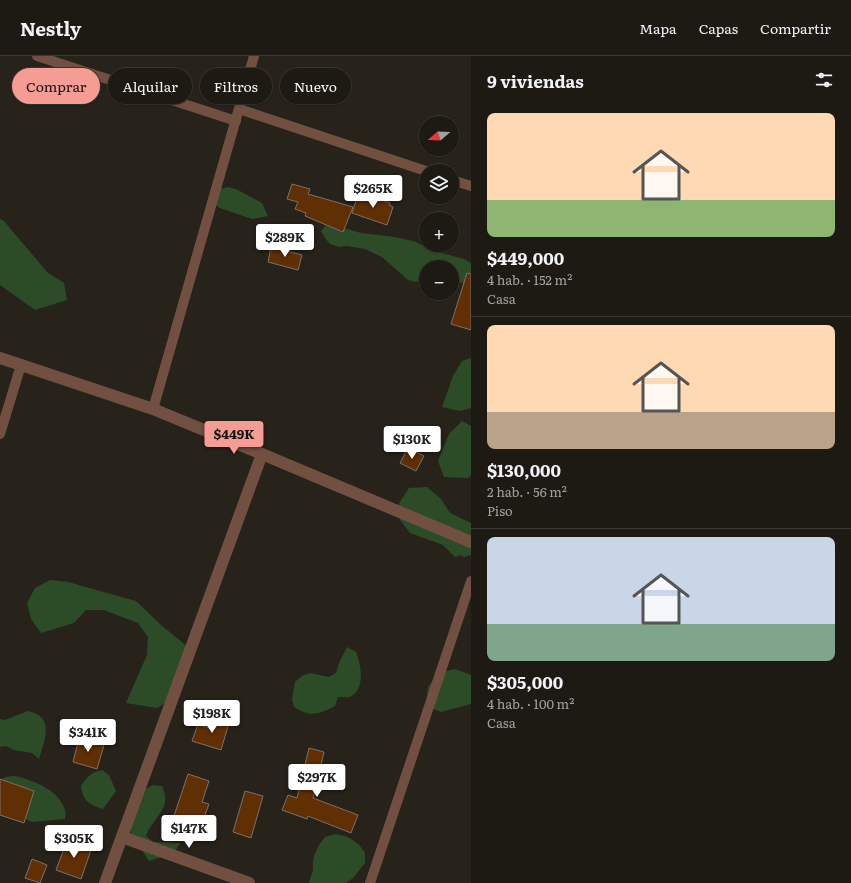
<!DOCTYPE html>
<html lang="es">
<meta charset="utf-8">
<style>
body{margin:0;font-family:Literata,serif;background:#25231d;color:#f1f3f6;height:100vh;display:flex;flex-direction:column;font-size:15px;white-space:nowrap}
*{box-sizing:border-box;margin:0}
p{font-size:13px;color:#a0a1a0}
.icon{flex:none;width:22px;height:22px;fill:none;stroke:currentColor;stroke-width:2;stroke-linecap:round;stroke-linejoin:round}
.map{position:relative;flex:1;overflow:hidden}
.panel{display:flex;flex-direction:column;background:#1d1a14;width:380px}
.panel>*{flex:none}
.banner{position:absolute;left:12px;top:12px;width:380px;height:36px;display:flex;gap:8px}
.needle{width:26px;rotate:251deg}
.buttons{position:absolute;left:419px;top:60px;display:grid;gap:8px}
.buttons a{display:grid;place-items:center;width:40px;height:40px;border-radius:50%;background:#1d1a14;box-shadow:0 1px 3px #0004,0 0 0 1px #3b3834;font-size:20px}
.price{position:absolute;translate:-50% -34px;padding:0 9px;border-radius:4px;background:#fff;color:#222;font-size:13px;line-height:26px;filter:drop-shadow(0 1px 2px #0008)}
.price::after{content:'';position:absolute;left:50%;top:24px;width:12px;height:9px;margin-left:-6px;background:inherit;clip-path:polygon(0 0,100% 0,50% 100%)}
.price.active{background:#f59c95;color:#111}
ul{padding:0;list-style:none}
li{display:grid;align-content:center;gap:8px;height:212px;padding:0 16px}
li+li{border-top:1px solid #3b3834}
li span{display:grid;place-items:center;height:124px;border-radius:8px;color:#555}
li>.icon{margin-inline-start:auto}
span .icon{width:72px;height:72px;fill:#fffc;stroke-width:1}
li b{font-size:17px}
h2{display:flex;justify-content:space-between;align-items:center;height:48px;padding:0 16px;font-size:17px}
.chip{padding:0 14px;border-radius:18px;background:#1d1a14;box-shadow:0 1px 3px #0004,0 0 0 1px #3b3834;font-size:14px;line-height:36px}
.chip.active{background:#f59c95;color:#111}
header{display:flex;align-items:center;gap:24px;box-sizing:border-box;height:56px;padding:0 20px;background:#1d1a14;border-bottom:1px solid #3b3834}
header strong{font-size:19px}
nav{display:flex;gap:22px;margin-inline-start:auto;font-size:14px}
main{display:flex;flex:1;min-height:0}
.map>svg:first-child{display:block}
.green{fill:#2c4c28}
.building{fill:#612f04;stroke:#7b706a}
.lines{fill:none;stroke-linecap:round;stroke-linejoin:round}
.lane{stroke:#715042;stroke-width:10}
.street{stroke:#715042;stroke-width:12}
</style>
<header>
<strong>Nestly</strong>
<nav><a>Mapa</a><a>Capas</a><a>Compartir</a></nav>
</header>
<main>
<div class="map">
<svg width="471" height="827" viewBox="0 0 471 827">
<rect width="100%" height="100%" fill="#27231a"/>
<!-- green -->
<g class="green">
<polygon points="229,131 238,134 262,147 268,160 252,163 220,152 213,147 220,133"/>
<polygon points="0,163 3,164 48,217 64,227 67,244 35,254 0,229"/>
<polygon points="326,169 344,172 361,177 395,181 413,185 438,196 464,203 471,207 471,233 469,229 452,224 452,211 426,211 426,224 415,226 408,224 382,201 365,193 347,190 339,191 330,188 325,182 321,175"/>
<polygon points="471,302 471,352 460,355 442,351 453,320 462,305"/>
<polygon points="462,365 471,370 471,419 468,422 444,421 438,405 449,378"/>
<polygon points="427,431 441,443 450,457 471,467 471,499 464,501 461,499 455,501 443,489 410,477 400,464 399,447 409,432"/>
<polygon points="50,524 68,526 136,545 161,569 189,592 173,642 157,652 126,647 147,599 148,581 138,567 104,554 86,554 74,567 41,577 31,563 27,547 35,532"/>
<path d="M347,591L356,596C361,609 366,633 350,641C347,642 341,641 338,641L335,650L327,654L319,657L310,658L301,655L294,651L292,643L295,626L302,620L310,617L329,621L336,617L339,607Z"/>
<polygon points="455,613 471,619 471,648 441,656 426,650 428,631 438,617"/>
<path d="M28,655C55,661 45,683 39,703L32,697L14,694L6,690L0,691V663L5,664Z"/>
<path d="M102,714L109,719L116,735L103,753C88,748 83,745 81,730C87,720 91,717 102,714Z"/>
<path d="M15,720C33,724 59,734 65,754C66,757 65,760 65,763L32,766L23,762L0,725L5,721Z"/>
<path d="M153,729L162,730C173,754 153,760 146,780L153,786L180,787L175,795L168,799L149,805L140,791L134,786L128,768L138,737Z"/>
<polygon points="335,778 345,780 353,784 360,790 365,797 365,807 353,822 346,827 309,827 313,814 313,805 315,797 319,789 325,781"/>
</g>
<!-- building -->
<g class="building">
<polygon points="292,128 310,133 308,138 353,151 343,176 305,160 306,157 295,153 298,146 287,143"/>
<polygon points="358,138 367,141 368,139 390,147 389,149 393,151 387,169 352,157"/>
<polygon points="271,191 302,199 298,214 268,206"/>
<polygon points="467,217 471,218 471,274 451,268"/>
<polygon points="408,392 424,400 416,415 400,407"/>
<polygon points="213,662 229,667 221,694 192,685 198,668 209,672"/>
<polygon points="79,682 104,689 97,713 73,706"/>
<polygon points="309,692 324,696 313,742 358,759 351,777 308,760 307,763 282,754 288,739 297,742"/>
<polygon points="188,718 209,725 202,746 209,748 201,770 174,760"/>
<polygon points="0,723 34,735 24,767 0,759"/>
<polygon points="245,735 263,740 251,782 233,776"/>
<polygon points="68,782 92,791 81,823 56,814"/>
<polygon points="32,803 47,809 40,827 25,822"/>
</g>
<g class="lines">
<!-- lane -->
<g class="lane">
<polyline points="37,0 236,65"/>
<polyline points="239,53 426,115"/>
<polyline points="452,124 471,130"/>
<polyline points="153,353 254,0"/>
<polyline points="0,378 21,309"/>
<polyline points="370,827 471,525"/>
</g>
<!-- street -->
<g class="street">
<polyline points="0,302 153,353 262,398 471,486"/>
<polyline points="122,781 249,827"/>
<polyline points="105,827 262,398"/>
</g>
</g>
</svg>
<div class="buttons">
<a><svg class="needle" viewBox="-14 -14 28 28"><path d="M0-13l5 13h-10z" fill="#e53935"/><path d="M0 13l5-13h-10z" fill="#a0a1a0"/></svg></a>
<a><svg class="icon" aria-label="layers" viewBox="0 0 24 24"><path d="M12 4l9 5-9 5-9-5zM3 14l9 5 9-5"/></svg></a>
<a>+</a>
<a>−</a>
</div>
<b class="price" style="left:373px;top:153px">$265K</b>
<b class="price" style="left:285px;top:202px">$289K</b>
<b class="price active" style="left:234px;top:399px">$449K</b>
<b class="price" style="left:412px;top:404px">$130K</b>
<b class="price" style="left:212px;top:678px">$198K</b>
<b class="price" style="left:88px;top:697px">$341K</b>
<b class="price" style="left:317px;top:742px">$297K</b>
<b class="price" style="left:189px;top:793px">$147K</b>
<b class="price" style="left:74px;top:803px">$305K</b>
<div class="banner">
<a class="chip active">Comprar</a>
<a class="chip">Alquilar</a>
<a class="chip">Filtros</a>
<a class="chip">Nuevo</a>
</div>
</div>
<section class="panel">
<h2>9 viviendas<svg class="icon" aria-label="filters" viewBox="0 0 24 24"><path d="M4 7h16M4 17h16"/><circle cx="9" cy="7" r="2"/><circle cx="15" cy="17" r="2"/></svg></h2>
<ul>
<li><span style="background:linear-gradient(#ffd9b3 70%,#8fb573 0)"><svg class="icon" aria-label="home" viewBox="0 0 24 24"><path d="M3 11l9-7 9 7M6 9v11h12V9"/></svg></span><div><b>$449,000</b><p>4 hab. · 152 m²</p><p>Casa</p></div></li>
<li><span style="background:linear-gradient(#ffd9b3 70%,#b9a48a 0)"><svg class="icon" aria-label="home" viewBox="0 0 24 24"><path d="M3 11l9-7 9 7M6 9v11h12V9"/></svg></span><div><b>$130,000</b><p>2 hab. · 56 m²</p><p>Piso</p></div></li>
<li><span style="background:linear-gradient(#c9d6e8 70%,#7fa58c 0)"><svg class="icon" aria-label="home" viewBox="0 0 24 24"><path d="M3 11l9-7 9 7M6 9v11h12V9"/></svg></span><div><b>$305,000</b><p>4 hab. · 100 m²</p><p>Casa</p></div></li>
</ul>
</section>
</main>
